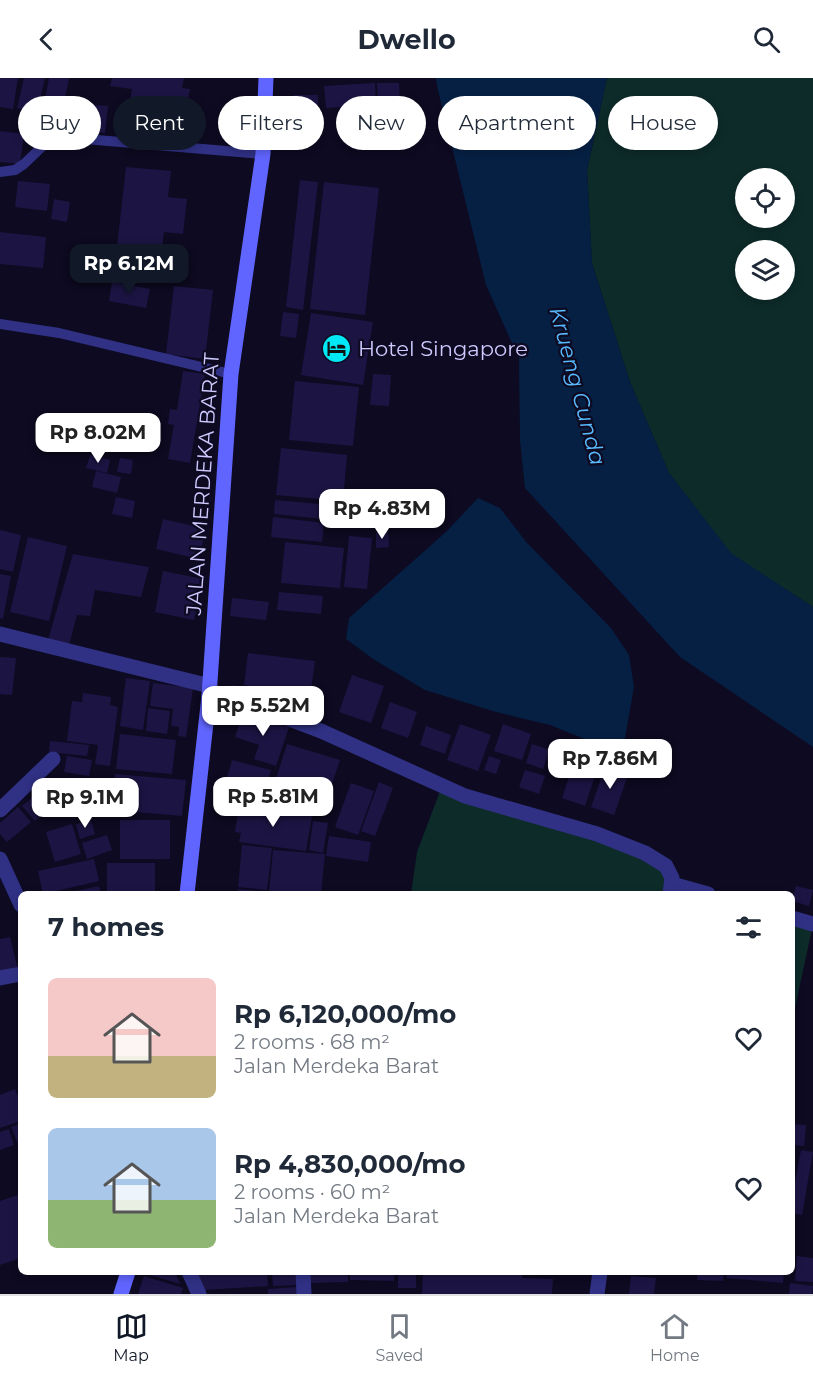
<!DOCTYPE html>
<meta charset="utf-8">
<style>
body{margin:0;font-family:Montserrat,sans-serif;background:#f6f6f7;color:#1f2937;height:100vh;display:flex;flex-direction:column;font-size:22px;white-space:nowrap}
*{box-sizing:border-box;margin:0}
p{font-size:20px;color:#747a83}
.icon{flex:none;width:33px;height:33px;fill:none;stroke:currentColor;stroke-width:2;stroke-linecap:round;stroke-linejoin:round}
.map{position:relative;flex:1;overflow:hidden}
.sheet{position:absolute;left:18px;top:813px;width:777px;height:384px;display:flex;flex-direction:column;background:#fff;border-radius:9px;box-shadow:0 3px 9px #0003}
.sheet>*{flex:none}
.hud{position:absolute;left:18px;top:18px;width:777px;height:54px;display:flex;gap:12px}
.buttons{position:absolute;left:735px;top:90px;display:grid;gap:12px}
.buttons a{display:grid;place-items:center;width:60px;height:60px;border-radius:50%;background:#fff;box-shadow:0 3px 9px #0003;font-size:30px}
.price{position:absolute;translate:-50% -51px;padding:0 14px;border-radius:12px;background:#fff;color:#222;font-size:20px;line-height:39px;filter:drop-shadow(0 2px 3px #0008)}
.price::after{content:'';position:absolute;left:50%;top:36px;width:18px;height:14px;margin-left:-9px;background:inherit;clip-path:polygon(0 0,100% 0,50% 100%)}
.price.active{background:#111827;color:#fff}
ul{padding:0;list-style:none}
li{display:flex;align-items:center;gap:18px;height:150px;padding:0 30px}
li span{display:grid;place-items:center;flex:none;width:168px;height:120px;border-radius:9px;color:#555}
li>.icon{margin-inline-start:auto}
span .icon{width:72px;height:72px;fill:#fffc;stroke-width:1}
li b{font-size:26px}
h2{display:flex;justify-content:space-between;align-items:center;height:72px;padding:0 30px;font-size:26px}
.tag{padding:0 21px;border-radius:27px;background:#fff;box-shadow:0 3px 9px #0003;font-size:21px;line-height:54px}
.tag.active{background:#111827;color:#fff}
header{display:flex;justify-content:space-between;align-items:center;height:78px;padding:0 30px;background:#fff;font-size:27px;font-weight:700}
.tabs{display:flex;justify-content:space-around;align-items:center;height:84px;border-top:2px solid #e0e1e3;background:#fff;font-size:16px;color:#747a83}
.tabs a{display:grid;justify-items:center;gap:3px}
.tabs .active{color:#111827}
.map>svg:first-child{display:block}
.green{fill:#0d2b29;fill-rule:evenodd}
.water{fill:#062044}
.building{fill:#1c1544}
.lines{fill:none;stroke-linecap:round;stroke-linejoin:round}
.service{stroke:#303185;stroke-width:10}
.minor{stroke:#303185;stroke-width:15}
.secondary{stroke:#6165ff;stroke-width:15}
.labels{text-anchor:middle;stroke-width:4.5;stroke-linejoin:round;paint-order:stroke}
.poi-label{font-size:21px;fill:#cecaff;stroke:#0d0a21;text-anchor:start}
.street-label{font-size:21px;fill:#cecaff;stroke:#0d0a21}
.water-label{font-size:22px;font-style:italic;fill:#58baff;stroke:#0d0a21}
</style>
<header><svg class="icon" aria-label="back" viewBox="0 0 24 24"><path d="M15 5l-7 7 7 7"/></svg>Dwello<svg class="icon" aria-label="search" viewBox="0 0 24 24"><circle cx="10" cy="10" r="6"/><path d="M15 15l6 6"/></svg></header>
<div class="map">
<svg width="813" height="1216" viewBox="0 0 813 1216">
<rect width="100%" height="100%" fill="#0d0a21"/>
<!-- green -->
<g class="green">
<path d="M607,0H813V529L731,476L669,395L630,304L592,185L587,92ZM746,100H784V140H746ZM746,172H784V212H746Z"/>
<polygon points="442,708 595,758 665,790 672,808 702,816 411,816 417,774"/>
<polygon points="792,841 813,846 792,944"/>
</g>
<!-- water -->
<g class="water">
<polygon points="436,0 607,0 587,92 592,185 630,304 669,395 731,475 813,529 813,669 680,579 525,410 520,362 519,281 486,207 437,8"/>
<polygon points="478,420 500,430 527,465 611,550 629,577 634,609 625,660 611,669 592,664 550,647 496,634 425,612 373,581 346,561 349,540 447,453"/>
</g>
<!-- building -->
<g class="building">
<polygon points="0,0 18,0 13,31 0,29"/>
<polygon points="24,0 45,0 37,34 17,30"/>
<polygon points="49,0 69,0 62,36 43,32"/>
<polygon points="112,0 184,0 182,10 190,11 185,36 177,35 173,57 126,49 132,11 110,8"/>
<polygon points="375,5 376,27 326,30 324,8"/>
<polygon points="377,5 399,5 400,27 378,28"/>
<rect x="294" y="17" width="24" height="15"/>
<polygon points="78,26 108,28 105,55 76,53"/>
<polygon points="0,53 24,56 20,86 0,84"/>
<polygon points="126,89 171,93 168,119 187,121 183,156 164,154 161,181 116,177"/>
<polygon points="300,102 318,104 303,232 286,229"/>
<polygon points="18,103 50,106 47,133 15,129"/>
<polygon points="324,104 379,110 365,237 310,231"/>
<polygon points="54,121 70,124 67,144 51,141"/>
<polygon points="0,154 46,159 43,190 0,186"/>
<polygon points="112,204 150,211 146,230 109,223"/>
<polygon points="174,208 213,212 205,281 166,276"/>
<polygon points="283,234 299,236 296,260 280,258"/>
<polygon points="311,235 373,244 363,307 301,297"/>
<polygon points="183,293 205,296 190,385 168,381 174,347 168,346 170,331 177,332"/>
<polygon points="373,296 391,297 389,328 370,327"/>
<polygon points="295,303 359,309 353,368 289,362"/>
<polygon points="281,370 347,377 343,423 276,417"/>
<polygon points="90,377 110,382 107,395 86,390"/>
<polygon points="120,380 133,382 131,396 117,394"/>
<polygon points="96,393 121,399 117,415 92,409"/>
<polygon points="116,419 135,423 132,440 112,436"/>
<polygon points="275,422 344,428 342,443 274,436"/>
<polygon points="273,439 324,445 322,464 271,459"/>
<polygon points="163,441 206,451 199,481 156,471"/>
<polygon points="0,452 21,457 13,494 0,491"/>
<polygon points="388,453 389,469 376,470 376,454"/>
<polygon points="349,458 372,460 367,511 344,509"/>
<polygon points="28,459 67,468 49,543 10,534"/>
<polygon points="285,464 344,470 340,510 281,505"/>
<polygon points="73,476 149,489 141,519 95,512 90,538 77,537 69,567 48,562"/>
<polygon points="163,493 203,501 194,542 155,534"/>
<polygon points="0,496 11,498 3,541 0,540"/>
<polygon points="279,514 323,518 321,536 277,532"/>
<polygon points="232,520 269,524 266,542 230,538"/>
<polygon points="248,575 315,583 309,626 272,622 273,611 244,607"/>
<polygon points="0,579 16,580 12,617 0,616"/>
<polygon points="352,597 384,608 371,645 339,634"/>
<polygon points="126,600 150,603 143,652 120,648"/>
<polygon points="153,605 193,610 186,659 178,658 179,649 171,648 173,631 150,628"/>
<polygon points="233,607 268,615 265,627 230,618"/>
<polygon points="83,615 111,619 110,627 118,629 110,688 95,686 98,667 67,663 72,623 82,624"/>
<polygon points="390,624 417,634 408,660 381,650"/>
<polygon points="148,630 170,633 167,656 146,653"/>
<polygon points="243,634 289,649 276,688 254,681 259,667 235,659"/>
<polygon points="460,646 491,657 478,693 447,682"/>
<polygon points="503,646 531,656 522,682 494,673"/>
<polygon points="426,648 451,657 445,676 420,667"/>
<polygon points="120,656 176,662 172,696 116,691"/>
<polygon points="50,663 89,667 87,678 49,674"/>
<polygon points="287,666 340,682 326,724 304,717 306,710 276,701"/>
<polygon points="532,666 550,672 543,691 526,685"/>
<polygon points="67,678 92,682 89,698 64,694"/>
<polygon points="489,678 501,682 496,696 484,692"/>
<polygon points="232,682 271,692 267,706 284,710 281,721 264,717 261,727 222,717"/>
<polygon points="574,684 597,692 585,728 562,720"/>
<polygon points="606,687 629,694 614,737 591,729"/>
<polygon points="525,692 545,698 539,716 519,709"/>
<polygon points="115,696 186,702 182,738 111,732"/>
<polygon points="379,704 393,710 375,758 361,753"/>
<polygon points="351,705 374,713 358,757 335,749"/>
<polygon points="42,712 54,727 35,743 22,728"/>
<polygon points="239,727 312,738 306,773 239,764 241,755 235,754"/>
<polygon points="18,729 31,744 7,764 0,756 0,745"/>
<polygon points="91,742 95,756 80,761 76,746"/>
<rect x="120" y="742" width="50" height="39"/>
<polygon points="313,743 328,745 323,775 309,772"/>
<polygon points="72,746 81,776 55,784 46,754"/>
<polygon points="107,757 112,772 87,781 82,765"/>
<polygon points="329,758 371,764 368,784 326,778"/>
<polygon points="242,767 272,770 267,812 238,809"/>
<polygon points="273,772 325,776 321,816 269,816"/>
<polygon points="94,781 99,803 43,816 38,793"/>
<rect x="107" y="785" width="48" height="31"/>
<polygon points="99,808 101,816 67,816 67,815"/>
<polygon points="796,808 813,812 809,828 792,823"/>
<polygon points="238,811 267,814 267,816 237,816"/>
<polygon points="10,859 18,892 0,896 0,861"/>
<polygon points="15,1011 21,1026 21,1043 0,1050 0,1017"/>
<polygon points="21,1045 21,1073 11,1049"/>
<polygon points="792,1046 806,1047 804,1068 792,1067"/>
<polygon points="9,1051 14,1067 0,1072 0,1054"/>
<polygon points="801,1072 813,1074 802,1137 792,1135 792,1104 795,1104"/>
<polygon points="21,1116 21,1180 0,1187 0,1123"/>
<polygon points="797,1178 813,1180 813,1204 795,1203"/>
<polygon points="143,1194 175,1194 180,1206 143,1195"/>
<polygon points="197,1194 267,1194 268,1208 202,1212"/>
<polygon points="272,1194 298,1194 298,1207 273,1208"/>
<polygon points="307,1194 348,1194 348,1204 307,1205"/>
<polygon points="350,1194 395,1194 394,1203 350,1202"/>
<rect x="398" y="1194" width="18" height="16"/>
<polygon points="423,1194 522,1194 522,1200 553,1201 552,1216 422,1216"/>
<polygon points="698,1194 724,1194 723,1203 697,1202"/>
<polygon points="727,1194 784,1194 783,1205 726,1200"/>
<polygon points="144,1198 183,1210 181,1216 138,1216"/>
<polygon points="631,1198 656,1200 654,1216 629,1216"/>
<polygon points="790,1205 813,1208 812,1216 789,1216"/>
<polygon points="298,1209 298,1216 268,1216 268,1211"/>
</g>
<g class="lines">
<!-- service -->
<g class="service">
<polyline points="0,94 15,92 24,86 49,62 57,58 85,61 263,76"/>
<polyline points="0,246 59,255 231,296"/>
</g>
<!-- minor -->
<g class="minor">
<polyline points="0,556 210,608"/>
<polyline points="209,618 250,626 321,653 465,718 597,756 645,775 666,788 672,800 670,816"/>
<polyline points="0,732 53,681"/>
<polyline points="0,781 21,827"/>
<polyline points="672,806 708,816"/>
<polyline points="792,840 813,846"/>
<polyline points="0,900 21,896"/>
<polyline points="189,1194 199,1216"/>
<polyline points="303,1194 304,1216"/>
<polyline points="597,1216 600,1194"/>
</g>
<!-- secondary -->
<g class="secondary">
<polyline points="187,816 209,618 231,296 263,76 266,0"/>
<polyline points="121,1216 128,1194"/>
</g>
</g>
<!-- icons -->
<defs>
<symbol id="hotel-disc" viewBox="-11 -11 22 22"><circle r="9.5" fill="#00e8f5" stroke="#0d0a21"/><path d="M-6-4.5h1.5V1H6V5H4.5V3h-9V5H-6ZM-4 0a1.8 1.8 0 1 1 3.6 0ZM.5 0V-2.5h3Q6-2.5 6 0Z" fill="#111"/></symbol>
</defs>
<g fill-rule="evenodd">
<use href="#hotel-disc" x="320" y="254" width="33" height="33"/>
</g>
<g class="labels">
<!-- poi labels -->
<g class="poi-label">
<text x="358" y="278">Hotel Singapore</text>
</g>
<!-- street labels -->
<g class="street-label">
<text transform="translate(203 406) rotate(-86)" y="7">JALAN MERDEKA BARAT</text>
</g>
<!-- water labels -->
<g class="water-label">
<text transform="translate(578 308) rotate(75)" y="8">Krueng Cunda</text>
</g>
</g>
</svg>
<div class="buttons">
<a><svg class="icon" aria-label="locate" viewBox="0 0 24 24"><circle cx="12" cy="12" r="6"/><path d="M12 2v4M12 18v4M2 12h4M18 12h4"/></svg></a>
<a><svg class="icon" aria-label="layers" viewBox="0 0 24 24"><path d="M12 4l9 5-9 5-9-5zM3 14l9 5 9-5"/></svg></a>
</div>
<b class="price active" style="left:129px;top:217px">Rp 6.12M</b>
<b class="price" style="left:98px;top:386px">Rp 8.02M</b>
<b class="price" style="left:382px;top:462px">Rp 4.83M</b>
<b class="price" style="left:263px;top:659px">Rp 5.52M</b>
<b class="price" style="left:610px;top:712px">Rp 7.86M</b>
<b class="price" style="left:273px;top:750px">Rp 5.81M</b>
<b class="price" style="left:85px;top:751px">Rp 9.1M</b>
<div class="hud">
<a class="tag">Buy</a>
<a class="tag active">Rent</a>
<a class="tag">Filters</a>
<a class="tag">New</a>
<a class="tag">Apartment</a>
<a class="tag">House</a>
</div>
<section class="sheet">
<h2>7 homes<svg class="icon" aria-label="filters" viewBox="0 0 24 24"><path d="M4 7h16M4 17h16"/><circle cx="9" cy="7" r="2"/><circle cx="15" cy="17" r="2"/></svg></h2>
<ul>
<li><span style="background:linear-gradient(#f6c9c9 65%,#c2b280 0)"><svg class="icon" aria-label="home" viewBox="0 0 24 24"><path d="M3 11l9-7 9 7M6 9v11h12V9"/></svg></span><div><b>Rp 6,120,000/mo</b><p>2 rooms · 68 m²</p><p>Jalan Merdeka Barat</p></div><svg class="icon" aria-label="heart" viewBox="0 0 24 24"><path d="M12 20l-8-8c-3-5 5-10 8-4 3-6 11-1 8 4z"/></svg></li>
<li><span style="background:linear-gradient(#a9c7e8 60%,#8fb573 0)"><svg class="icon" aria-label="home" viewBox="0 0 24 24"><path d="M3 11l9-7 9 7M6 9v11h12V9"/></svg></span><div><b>Rp 4,830,000/mo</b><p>2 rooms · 60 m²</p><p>Jalan Merdeka Barat</p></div><svg class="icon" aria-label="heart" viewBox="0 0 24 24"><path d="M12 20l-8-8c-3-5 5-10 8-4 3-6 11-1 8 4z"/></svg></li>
</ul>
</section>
</div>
<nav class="tabs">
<a class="active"><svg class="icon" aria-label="map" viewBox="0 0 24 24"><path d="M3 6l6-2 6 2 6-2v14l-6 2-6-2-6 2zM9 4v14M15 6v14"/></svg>Map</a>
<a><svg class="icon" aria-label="saved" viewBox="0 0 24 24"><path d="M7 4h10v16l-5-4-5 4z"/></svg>Saved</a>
<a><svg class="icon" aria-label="home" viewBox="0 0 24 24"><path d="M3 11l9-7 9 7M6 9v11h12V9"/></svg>Home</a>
</nav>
